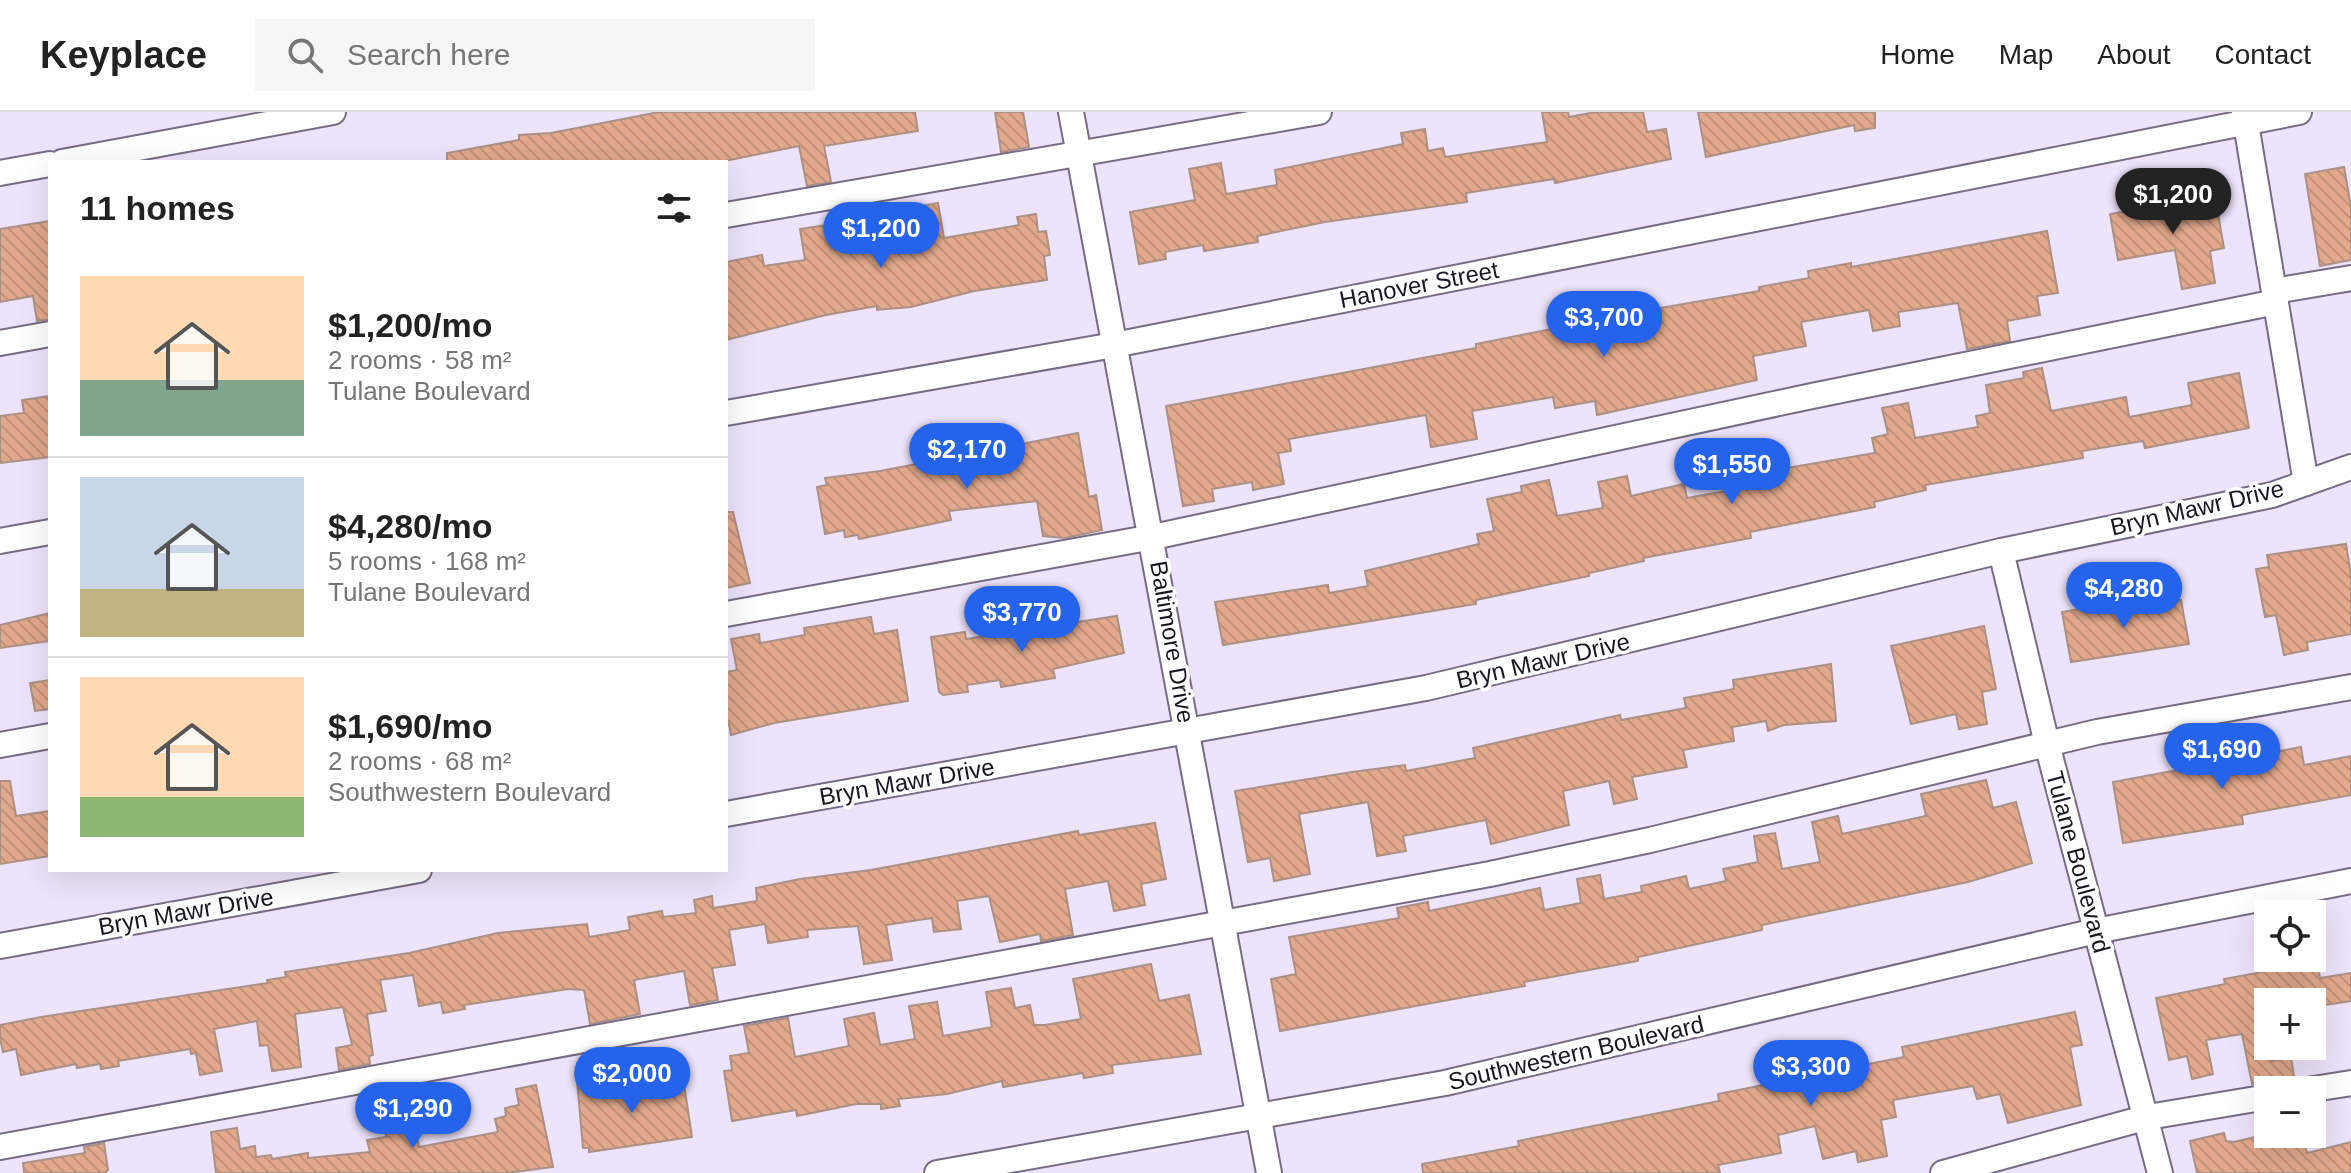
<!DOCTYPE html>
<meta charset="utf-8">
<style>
body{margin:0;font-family:Helvetica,sans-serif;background:#f6f6f6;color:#222;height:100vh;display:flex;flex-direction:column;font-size:30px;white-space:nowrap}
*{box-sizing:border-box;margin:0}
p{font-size:26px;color:#767676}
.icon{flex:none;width:44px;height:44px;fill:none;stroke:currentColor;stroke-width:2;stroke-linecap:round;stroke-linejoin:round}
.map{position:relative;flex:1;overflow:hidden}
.details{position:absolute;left:48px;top:48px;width:680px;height:712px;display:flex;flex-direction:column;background:#fff;border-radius:0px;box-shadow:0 8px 32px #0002}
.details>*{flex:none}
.buttons{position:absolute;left:2254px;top:788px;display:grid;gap:16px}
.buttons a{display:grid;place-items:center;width:72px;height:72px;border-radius:0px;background:#fff;box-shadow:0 8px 32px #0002;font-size:40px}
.price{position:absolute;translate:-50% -68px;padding:0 18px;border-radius:28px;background:#2563eb;color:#fff;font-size:26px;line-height:52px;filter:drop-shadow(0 2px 4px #0008)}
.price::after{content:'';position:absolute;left:50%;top:48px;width:24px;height:18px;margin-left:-12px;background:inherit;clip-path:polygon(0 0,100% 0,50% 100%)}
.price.current{background:#222;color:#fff}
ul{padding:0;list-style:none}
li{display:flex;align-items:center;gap:24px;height:200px;padding:0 32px}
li+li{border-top:2px solid #e0e0e0}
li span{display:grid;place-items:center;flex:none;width:224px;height:160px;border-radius:0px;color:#555}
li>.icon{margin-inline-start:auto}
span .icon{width:96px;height:96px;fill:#fffc;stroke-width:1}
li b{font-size:34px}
h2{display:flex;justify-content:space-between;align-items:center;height:96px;padding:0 32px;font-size:34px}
header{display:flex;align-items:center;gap:48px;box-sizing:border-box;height:112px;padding:0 40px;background:#fff;border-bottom:2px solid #e0e0e0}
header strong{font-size:38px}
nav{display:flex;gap:44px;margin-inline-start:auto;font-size:28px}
.search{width:560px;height:72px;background:#f6f6f6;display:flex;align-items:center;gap:20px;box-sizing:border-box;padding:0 28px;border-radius:0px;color:#767676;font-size:30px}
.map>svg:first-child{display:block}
.building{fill:url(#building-back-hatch);stroke:#ab9185;stroke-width:2}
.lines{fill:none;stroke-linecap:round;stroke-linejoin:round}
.minor-casing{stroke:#766c83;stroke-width:28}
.minor{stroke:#fff;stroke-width:24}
.labels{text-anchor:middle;stroke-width:7;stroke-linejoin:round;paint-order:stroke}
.street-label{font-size:24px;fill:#1a161f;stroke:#fff}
</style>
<header>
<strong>Keyplace</strong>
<div class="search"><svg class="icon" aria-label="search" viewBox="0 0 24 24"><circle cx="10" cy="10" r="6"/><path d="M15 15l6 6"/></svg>Search here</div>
<nav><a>Home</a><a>Map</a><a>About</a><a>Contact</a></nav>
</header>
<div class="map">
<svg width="2351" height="1061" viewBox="0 0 2351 1061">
<defs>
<pattern id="building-back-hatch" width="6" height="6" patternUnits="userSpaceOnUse" patternTransform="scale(2)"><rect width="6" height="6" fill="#e3a98c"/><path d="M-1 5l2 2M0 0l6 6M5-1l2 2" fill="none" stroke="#c29178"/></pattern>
</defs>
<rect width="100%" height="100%" fill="#eee3fc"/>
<!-- building -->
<g class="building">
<polygon points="659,0 915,0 918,19 824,34 831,70 807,74 799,34 720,50 447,50 447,41 519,28 519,23 551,21"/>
<polygon points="995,0 1023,0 1029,35 1001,40"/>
<polygon points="1542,0 1568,0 1569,5 1596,0 1643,0 1647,20 1666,17 1671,47 1555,71 1554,67 1466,81 1467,90 1325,110 1257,124 1258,130 1204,139 1203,133 1165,140 1166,147 1139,152 1130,100 1195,88 1189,57 1221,51 1226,82 1277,73 1275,58 1403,32 1401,21 1425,17 1428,39 1443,36 1445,45 1547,30"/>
<polygon points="1698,0 1875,0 1875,16 1855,19 1854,13 1706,45"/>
<polygon points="2344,55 2351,95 2351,148 2320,154 2305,62"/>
<polygon points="2215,84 2224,136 2210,139 2215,171 2182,177 2175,138 2118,148 2110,102"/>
<polygon points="938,91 944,126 1019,113 1017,105 1036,102 1038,120 1046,119 1050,143 1044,144 1047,168 974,179 911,195 877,198 877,194 826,203 726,228 726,150 762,143 764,154 805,148 800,117 827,113 831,137 865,131 861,105"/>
<polygon points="50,109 50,207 37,209 33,184 0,190 0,117"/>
<polygon points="2047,119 2058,181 2037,184 2040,203 2007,209 2010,229 1967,237 1958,191 1898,200 1900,214 1873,219 1869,198 1801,210 1806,234 1753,244 1757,268 1597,303 1595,289 1555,296 1553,285 1472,299 1477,327 1431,335 1426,303 1289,327 1291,339 1278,341 1284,372 1253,378 1252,370 1212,377 1214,389 1183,394 1166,294 1476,236 1476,232 1637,200 1759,179 1759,175 1809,166 1808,159 1851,151 1851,155"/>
<polygon points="2042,256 2051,299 2126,285 2129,305 2192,293 2188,271 2239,261 2249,316 2145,336 2143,329 2082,339 2083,346 1925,373 1926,378 1874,390 1875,395 1750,420 1751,426 1643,446 1644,449 1589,461 1589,464 1476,488 1476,492 1223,533 1215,490 1328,473 1329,481 1368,474 1365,459 1479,432 1477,422 1494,419 1487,387 1522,380 1521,374 1549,368 1557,404 1603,396 1598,370 1627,364 1631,384 1684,372 1687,386 1753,374 1751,362 1875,341 1872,326 1888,322 1882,296 1908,291 1915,326 1978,315 1976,304 1990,301 1986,273 2024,266 2023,260"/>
<polygon points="50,284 50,345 0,351 0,304 24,301 22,288"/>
<polygon points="1078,321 1089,385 1096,383 1102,418 1065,426 1043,424 1037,389 949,399 951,408 859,427 858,423 845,425 844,418 825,422 817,375 827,373 825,366 880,359"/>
<polygon points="726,400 733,400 750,471 726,476"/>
<polygon points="2346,432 2351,463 2351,522 2307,530 2308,538 2284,543 2276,503 2265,505 2256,457 2269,455 2267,443"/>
<polygon points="2181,488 2189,532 2071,550 2062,500 2120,490 2121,498"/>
<polygon points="50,501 50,529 0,536 0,513"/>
<polygon points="1117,504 1124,541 1053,557 1055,566 1001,575 1000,568 967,573 968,580 943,583 939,580 931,525 965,520 966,527"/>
<polygon points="871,505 874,522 897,518 908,589 774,611 731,623 729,612 726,613 726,560 737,558 731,527 759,522 760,531 805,523 804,516"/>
<polygon points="1984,514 1996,577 1982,580 1987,612 1959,617 1956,602 1911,612 1891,534"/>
<polygon points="1831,552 1836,609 1784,613 1768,619 1766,609 1732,615 1734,629 1683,638 1687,655 1632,665 1637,687 1614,692 1609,669 1563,679 1569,713 1491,732 1486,708 1403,724 1406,739 1377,744 1368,690 1299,702 1310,762 1274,769 1270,746 1248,750 1235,679 1352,660 1405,653 1406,659 1475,646 1473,636 1620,603 1621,608 1686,596 1684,586 1734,577 1733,568"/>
<polygon points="50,568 50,597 35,599 30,571"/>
<polygon points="2211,622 2219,665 2266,658 2263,642 2301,635 2304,653 2351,644 2351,683 2242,703 2243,712 2123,731 2113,670 2178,658 2173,629"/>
<polygon points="1986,668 1993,696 2016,690 2032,751 1968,770 1762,813 1762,818 1638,845 1638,849 1524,870 1525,874 1280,919 1271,867 1296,862 1289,825 1399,806 1397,796 1428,790 1429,799 1540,776 1544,798 1581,791 1577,767 1600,763 1604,787 1642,780 1641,774 1686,764 1689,777 1726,769 1723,757 1758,750 1754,724 1775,721 1782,757 1820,750 1812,710 1838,704 1842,722 1926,704 1921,682"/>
<polygon points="0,669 10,669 16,704 50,699 50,744 0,752"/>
<polygon points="1155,711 1166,767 1141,772 1145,793 1114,799 1108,769 1065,777 1073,823 1041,829 1040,822 1000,830 989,784 957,789 961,817 934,820 932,806 886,813 892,848 864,852 858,814 807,818 808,825 768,831 765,812 729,818 735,853 712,856 718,888 690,893 684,859 634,868 640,902 590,912 584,878 568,877 464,893 465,897 443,901 441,890 419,894 413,863 380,868 386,899 367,902 373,943 369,944 370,952 339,958 336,936 352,933 343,895 295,902 301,955 272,959 268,933 260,934 257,909 214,917 222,959 200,963 196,941 191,942 190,937 118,949 119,954 101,957 100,952 77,956 76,952 21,963 16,937 3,940 0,926 0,913 41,905 268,871 267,868 286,865 285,860 409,841 498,821 587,812 589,825 630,818 628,805 662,799 663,805 696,801 694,788 712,784 713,796 757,789 756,776 800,767 871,758 1078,719 1079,723"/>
<polygon points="2317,850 2320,866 2351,861 2351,889 2312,895 2312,890 2257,890 2266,945 2271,944 2271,949 2291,946 2294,964 2252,972 2242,922 2206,928 2213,962 2192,967 2187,944 2169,948 2156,886 2225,872 2224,867"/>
<polygon points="1151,852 1159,889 1189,883 1201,942 1112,953 1113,961 1084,966 1083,961 1003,975 1002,969 947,982 898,987 900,994 881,997 881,992 856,992 797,1004 796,998 732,1009 724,959 732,958 730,944 749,941 744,914 788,906 795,945 849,934 844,907 874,901 880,933 915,927 909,894 937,890 943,924 992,915 986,880 1011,876 1015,896 1030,893 1034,913 1045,913 1081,907 1073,867"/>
<polygon points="2075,900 2082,933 2070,935 2081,993 2008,1011 2000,982 1977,987 1973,974 1893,988 1896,1005 1881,1008 1887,1044 1858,1050 1856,1039 1823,1047 1815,1014 1778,1023 1781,1041 1718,1053 1720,1061 1423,1061 1422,1052 1519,1034 1518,1029 1719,989 1718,982 1904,945 1902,935"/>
<polygon points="601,964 603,982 668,969 669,974 684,972 692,1025 589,1040 589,1036 583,1036 577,968"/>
<polygon points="536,973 553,1055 507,1061 216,1061 211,1020 237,1016 240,1037 255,1034 256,1045 271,1043 272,1047 308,1041 308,1046 370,1040 367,1028 386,1025 384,1009 413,1004 419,1035 498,1020 495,1007 506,1004 505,996 519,993 516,977"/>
<polygon points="2224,1021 2226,1029 2234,1030 2267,1022 2302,1022 2307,1041 2351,1030 2351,1061 2197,1061 2190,1029"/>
<polygon points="104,1031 108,1058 105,1061 24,1061 23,1051 85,1041 84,1035"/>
</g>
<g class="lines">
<defs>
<g id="minor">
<polyline points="1071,0 1269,1061"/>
<polyline points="2244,0 2306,371"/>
<polyline points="62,50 333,0"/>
<polyline points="0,61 50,52"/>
<polyline points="726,103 1319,0"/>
<polyline points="2274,179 2351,166"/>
<polyline points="0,231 50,222"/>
<polyline points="726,301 1114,233 2299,0"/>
<polyline points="0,429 50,420"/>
<polyline points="2001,439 2047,632 2160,1061"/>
<polyline points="726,502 1153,425 1812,284 2276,190"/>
<polyline points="0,633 50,624"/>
<polyline points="726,702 1426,576 2001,439 2272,383 2351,355"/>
<polyline points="0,834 419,758"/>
<polyline points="2307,978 2351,971"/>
<polyline points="0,1035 1490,762 1650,728 2097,620 2351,575"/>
<polyline points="937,1061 1445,971 2096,819 2351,769"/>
<polyline points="1943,1061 2148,1005 2268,985"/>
</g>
</defs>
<!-- minor casing -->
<use href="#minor" class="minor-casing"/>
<!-- minor -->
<use href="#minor" class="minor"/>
</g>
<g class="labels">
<!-- street labels -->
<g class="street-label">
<text transform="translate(1419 173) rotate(-11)" y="8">Hanover Street</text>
<text transform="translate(2197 396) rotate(-13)" y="8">Bryn Mawr Drive</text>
<text transform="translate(1172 530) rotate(80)" y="8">Baltimore Drive</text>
<text transform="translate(1543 549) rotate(-13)" y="8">Bryn Mawr Drive</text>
<text transform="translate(907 670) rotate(-10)" y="8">Bryn Mawr Drive</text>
<text transform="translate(2078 750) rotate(75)" y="8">Tulane Boulevard</text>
<text transform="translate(186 800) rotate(-10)" y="8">Bryn Mawr Drive</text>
<text transform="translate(1576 941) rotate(-13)" y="8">Southwestern Boulevard</text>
</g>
</g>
</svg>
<div class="buttons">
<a><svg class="icon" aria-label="locate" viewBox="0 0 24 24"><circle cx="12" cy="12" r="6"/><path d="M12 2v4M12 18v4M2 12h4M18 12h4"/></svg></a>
<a>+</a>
<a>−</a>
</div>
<b class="price current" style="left:2173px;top:124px">$1,200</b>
<b class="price" style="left:881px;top:158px">$1,200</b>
<b class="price" style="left:1604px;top:247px">$3,700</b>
<b class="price" style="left:967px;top:379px">$2,170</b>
<b class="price" style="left:1732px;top:394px">$1,550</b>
<b class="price" style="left:2124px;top:518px">$4,280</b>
<b class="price" style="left:1022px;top:542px">$3,770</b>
<b class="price" style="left:2222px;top:679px">$1,690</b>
<b class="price" style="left:1811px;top:996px">$3,300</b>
<b class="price" style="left:632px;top:1003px">$2,000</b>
<b class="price" style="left:413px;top:1038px">$1,290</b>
<section class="details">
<h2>11 homes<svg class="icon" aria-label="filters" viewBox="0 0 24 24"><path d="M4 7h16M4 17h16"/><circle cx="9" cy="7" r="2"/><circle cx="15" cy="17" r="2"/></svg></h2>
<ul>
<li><span style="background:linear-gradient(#ffd9b3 65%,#7fa58c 0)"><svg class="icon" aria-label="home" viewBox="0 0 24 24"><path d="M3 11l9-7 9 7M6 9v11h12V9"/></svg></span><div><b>$1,200/mo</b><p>2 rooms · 58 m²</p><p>Tulane Boulevard</p></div></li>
<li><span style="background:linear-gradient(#c9d6e8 70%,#c2b280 0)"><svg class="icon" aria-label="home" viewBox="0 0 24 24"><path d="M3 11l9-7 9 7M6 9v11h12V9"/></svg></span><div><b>$4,280/mo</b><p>5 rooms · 168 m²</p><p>Tulane Boulevard</p></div></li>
<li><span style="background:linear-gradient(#ffd9b3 75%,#8fb573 0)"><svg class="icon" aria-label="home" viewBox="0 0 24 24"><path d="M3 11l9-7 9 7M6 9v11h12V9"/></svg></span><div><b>$1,690/mo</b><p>2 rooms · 68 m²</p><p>Southwestern Boulevard</p></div></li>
</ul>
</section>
</div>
